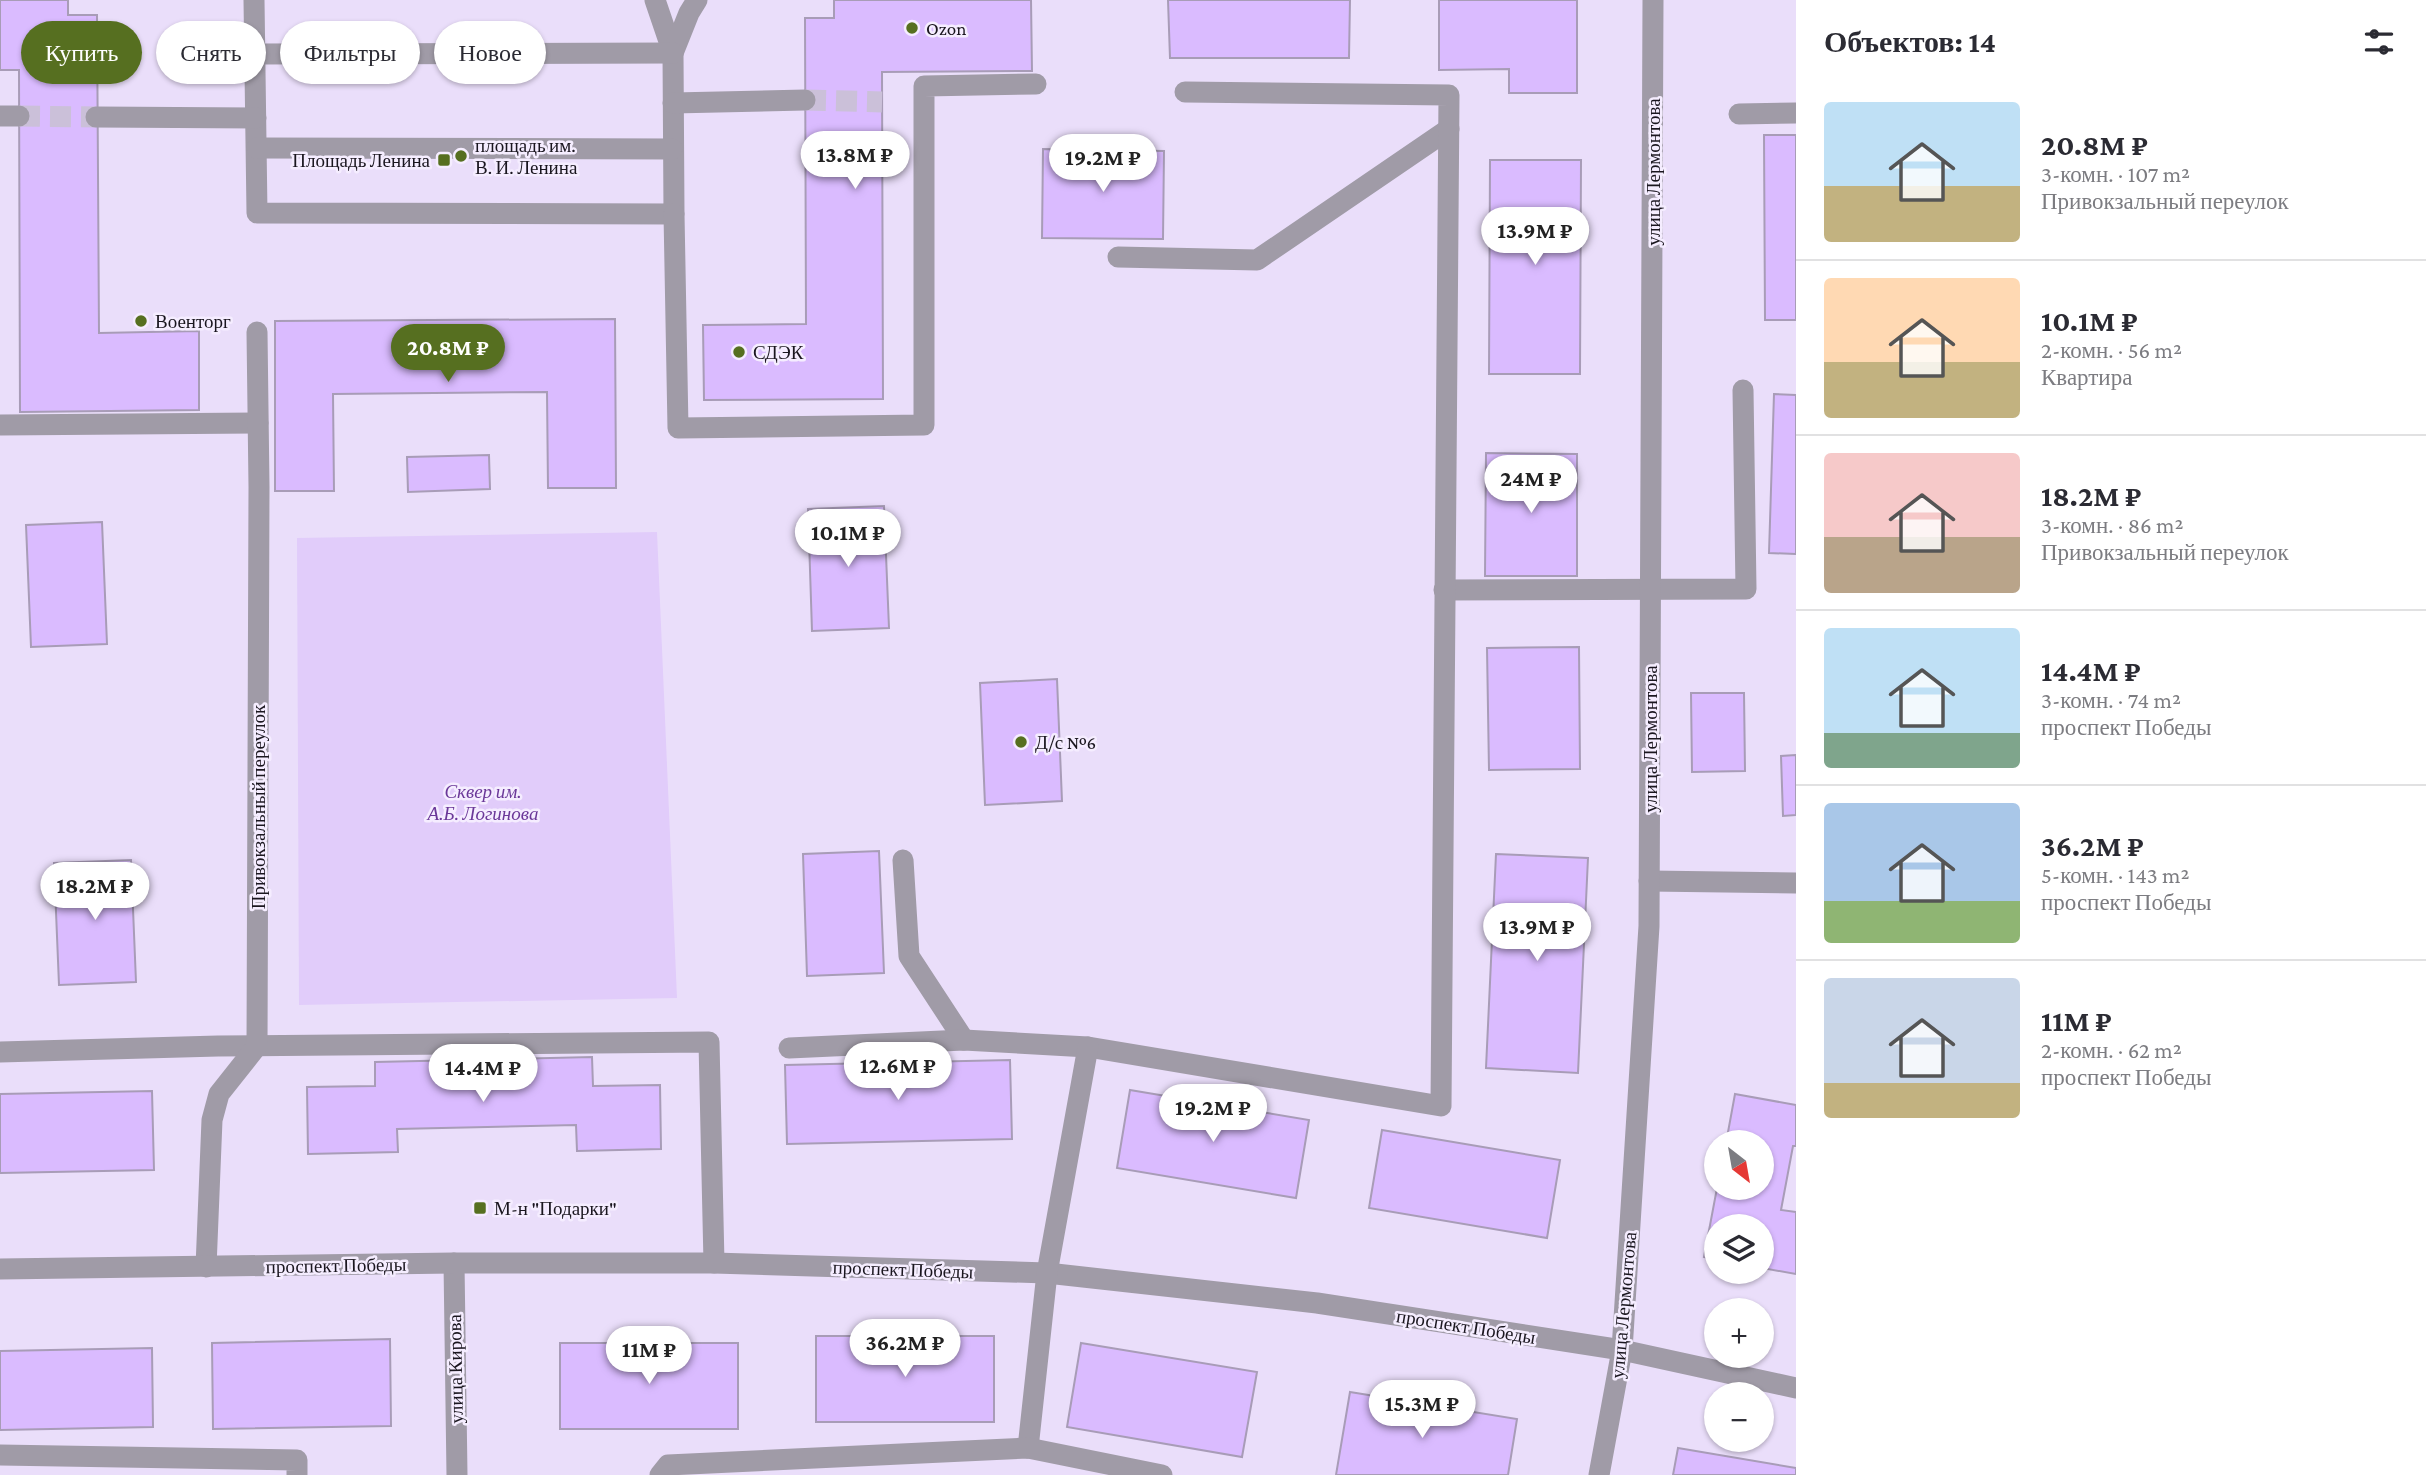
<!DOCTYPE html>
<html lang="ru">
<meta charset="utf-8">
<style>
body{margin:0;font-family:"Crimson Pro",serif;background:#f2f2f3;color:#2b2b33;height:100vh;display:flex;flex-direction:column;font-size:26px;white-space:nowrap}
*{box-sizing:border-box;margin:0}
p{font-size:23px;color:#7c7c81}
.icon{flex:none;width:38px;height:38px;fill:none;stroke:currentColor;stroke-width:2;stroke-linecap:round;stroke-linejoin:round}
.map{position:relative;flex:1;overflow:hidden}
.sheet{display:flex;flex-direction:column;background:#fff;width:630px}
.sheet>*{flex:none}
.top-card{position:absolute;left:21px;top:21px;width:665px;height:63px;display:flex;gap:14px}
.needle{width:46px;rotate:149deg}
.fabs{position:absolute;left:1704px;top:1130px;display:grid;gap:14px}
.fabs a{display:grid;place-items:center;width:70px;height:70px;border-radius:50%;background:#fff;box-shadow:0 2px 5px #0004;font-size:35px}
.price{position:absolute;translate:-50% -60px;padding:0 16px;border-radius:24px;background:#fff;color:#222;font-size:23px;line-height:46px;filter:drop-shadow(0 2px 4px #0008)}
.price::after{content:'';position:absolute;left:50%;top:42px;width:21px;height:16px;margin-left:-10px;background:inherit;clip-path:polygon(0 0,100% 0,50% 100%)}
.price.on{background:#566f20;color:#fff}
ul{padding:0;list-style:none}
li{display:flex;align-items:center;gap:21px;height:175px;padding:0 28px}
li+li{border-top:2px solid #e1e1e2}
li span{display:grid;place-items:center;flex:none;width:196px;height:140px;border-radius:7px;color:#555}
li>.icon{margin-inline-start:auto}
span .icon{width:84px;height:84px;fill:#fffc;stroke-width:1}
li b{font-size:30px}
h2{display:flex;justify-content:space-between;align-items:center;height:84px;padding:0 28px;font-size:30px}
.tag{padding:0 24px;border-radius:32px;background:#fff;box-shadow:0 2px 5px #0004;font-size:24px;line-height:63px}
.tag.on{background:#566f20;color:#fff}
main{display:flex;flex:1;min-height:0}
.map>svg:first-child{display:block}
.green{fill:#e1ccfa}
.building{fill:#dabbff;stroke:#a89cb7;stroke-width:2}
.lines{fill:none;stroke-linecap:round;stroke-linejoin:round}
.minor-tunnel{stroke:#cbc0d9;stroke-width:21;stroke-dasharray:21 10;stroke-linecap:butt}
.minor{stroke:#a09ba7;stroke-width:21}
.poi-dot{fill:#566f20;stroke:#f5edff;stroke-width:2.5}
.labels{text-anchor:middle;stroke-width:5;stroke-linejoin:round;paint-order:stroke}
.poi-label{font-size:19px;fill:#1a161f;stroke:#f5edff;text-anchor:start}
.street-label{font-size:19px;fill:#1a161f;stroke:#f5edff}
.park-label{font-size:19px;font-style:italic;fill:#6b3899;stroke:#f5edff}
</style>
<main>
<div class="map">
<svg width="1796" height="1475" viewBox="0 0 1796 1475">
<rect width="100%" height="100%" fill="#eadefa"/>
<!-- green -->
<polygon class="green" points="657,532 677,998 299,1005 297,538"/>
<!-- building -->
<g class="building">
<polygon points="0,0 68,0 68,15 97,15 99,333 199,331 199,410 20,412 19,70 0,70"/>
<polygon points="834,0 1031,0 1032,71 882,72 883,399 704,400 703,325 806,324 805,18 834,18"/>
<polygon points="1168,0 1350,0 1349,58 1170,58"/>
<polygon points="1439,0 1577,0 1577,93 1509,93 1509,69 1439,70"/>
<polygon points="1764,135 1796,135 1796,320 1765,320"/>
<polygon points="1043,149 1164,151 1163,239 1042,238"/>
<polygon points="1490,160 1581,160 1580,374 1489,374"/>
<polygon points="615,319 616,488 548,488 547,392 333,394 334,491 275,491 275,321"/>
<polygon points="1774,394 1796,395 1796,554 1769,553"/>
<polygon points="1486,453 1577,454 1577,576 1485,576"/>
<polygon points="489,455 490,489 408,492 407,457"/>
<polygon points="884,506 889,628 812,631 808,509"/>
<polygon points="102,522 107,644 31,647 26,525"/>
<polygon points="1579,647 1580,769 1489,770 1487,648"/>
<polygon points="1057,679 1062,801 985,805 980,683"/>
<polygon points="1691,693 1744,693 1745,771 1692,772"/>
<polygon points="1796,755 1796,815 1783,816 1781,756"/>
<polygon points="879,851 884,973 807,976 803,854"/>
<polygon points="1496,854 1588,858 1578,1073 1486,1068"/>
<polygon points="131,860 136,982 59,985 54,863"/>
<polygon points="592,1057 593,1086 660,1085 661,1149 577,1151 576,1125 397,1129 398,1152 308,1154 307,1087 375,1086 375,1062"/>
<polygon points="1010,1060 1012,1139 787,1144 785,1065"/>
<polygon points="1130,1090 1309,1120 1296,1198 1117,1168"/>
<polygon points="152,1091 154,1170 0,1173 0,1094"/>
<polygon points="1735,1094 1796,1105 1796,1146 1793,1146 1781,1210 1796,1212 1796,1274 1762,1268 1762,1227 1717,1227 1717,1260 1704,1257 1717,1188 1762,1188 1762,1143 1726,1143"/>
<polygon points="1382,1130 1560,1160 1547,1238 1369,1208"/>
<rect x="816" y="1336" width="178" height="86"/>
<polygon points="390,1339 391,1426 213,1429 212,1343"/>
<rect x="560" y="1343" width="178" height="86"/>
<polygon points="1081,1343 1257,1372 1242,1457 1067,1427"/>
<polygon points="152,1348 153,1427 0,1430 0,1351"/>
<polygon points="1350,1392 1517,1419 1508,1475 1336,1475"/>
<polygon points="1678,1448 1796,1468 1796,1475 1673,1475"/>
</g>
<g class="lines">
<!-- minor-tunnel -->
<g class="minor-tunnel">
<polyline points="805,100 882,102"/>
<polyline points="19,116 96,117"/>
</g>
<!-- minor -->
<g class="minor">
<polyline points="254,0 257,213 674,214 673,53 655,0"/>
<polyline points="673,53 689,13 697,0"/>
<polyline points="256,54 673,53"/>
<polyline points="673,103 805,100"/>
<polyline points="1739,114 1796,113"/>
<polyline points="0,116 19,116"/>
<polyline points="96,117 256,118"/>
<polyline points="257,148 672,149"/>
<polyline points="674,214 678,428 924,425 924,86 1036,84"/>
<polyline points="1118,257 1257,260 1449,129"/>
<polyline points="0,425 258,423"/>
<polyline points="1444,590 1746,589 1743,390"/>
<polyline points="903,860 909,956 964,1040"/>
<polyline points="1649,881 1796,883"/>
<polyline points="789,1048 964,1040 1088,1047 1441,1106 1449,95 1185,92"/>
<polyline points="0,1052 218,1046 709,1042 714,1263"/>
<polyline points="454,1263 457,1475"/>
<polyline points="206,1267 212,1120 219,1094 257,1046 259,487 257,332"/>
<polyline points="0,1269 454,1263 714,1263 1047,1273 1317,1303 1622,1350 1796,1388"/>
<polyline points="1028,1448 1047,1273 1088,1047"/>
<polyline points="0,1455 297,1460 297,1475"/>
<polyline points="660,1475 668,1465 1028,1448 1162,1475"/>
<polyline points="1599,1475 1622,1350 1649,926 1653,0"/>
</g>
</g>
<!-- markers -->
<g class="poi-dot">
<circle cx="912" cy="28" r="7"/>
<circle cx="461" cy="156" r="7"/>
<rect x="437" y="153" width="14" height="14" rx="3.5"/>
<circle cx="141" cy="321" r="7"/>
<circle cx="739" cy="352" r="7"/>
<circle cx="1021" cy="742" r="7"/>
<rect x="473" y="1201" width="14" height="14" rx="3.5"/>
</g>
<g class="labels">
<!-- poi labels -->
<g class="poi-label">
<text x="926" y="35">Ozon</text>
<text x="475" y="152">площадь им.<tspan x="475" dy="22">В. И. Ленина</tspan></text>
<text x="430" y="167" text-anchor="end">Площадь Ленина</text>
<text x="155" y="328">Военторг</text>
<text x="753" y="359">СДЭК</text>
<text x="1035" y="749">Д/с №6</text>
<text x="494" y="1215">М-н "Подарки"</text>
</g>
<!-- street labels -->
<g class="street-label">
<text transform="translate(1653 172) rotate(-90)" y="7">улица Лермонтова</text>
<text transform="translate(1650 739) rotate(-90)" y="7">улица Лермонтова</text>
<text transform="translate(258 807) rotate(-90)" y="7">Привокзальный переулок</text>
<text transform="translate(336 1265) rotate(-1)" y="7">проспект Победы</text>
<text transform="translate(903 1269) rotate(2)" y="7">проспект Победы</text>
<text transform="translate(1623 1305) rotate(-85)" y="7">улица Лермонтова</text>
<text transform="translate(1466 1326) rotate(9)" y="7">проспект Победы</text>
<text transform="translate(455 1369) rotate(-91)" y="7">улица Кирова</text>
</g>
<!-- park labels -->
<g class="park-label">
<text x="483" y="798">Сквер им.<tspan x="483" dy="22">А.Б. Логинова</tspan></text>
</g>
</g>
</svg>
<div class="fabs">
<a><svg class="needle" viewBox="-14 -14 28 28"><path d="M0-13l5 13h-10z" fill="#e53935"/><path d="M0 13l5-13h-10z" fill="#7c7c81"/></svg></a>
<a><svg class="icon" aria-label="layers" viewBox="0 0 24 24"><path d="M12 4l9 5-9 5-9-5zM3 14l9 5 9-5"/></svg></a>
<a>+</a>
<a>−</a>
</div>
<b class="price" style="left:855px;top:191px">13.8M ₽</b>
<b class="price" style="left:1103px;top:194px">19.2M ₽</b>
<b class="price" style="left:1535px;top:267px">13.9M ₽</b>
<b class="price on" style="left:448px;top:384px">20.8M ₽</b>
<b class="price" style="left:1531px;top:515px">24M ₽</b>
<b class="price" style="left:848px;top:569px">10.1M ₽</b>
<b class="price" style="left:95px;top:922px">18.2M ₽</b>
<b class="price" style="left:1537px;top:963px">13.9M ₽</b>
<b class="price" style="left:898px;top:1102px">12.6M ₽</b>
<b class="price" style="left:483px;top:1104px">14.4M ₽</b>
<b class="price" style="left:1213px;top:1144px">19.2M ₽</b>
<b class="price" style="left:905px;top:1379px">36.2M ₽</b>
<b class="price" style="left:649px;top:1386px">11M ₽</b>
<b class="price" style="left:1422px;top:1440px">15.3M ₽</b>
<div class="top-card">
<a class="tag on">Купить</a>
<a class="tag">Снять</a>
<a class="tag">Фильтры</a>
<a class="tag">Новое</a>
</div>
</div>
<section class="sheet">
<h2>Объектов: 14<svg class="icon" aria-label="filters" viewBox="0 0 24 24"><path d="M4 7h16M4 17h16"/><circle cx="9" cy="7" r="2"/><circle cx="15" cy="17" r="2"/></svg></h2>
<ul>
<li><span style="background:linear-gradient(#bfe0f5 60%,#c2b280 0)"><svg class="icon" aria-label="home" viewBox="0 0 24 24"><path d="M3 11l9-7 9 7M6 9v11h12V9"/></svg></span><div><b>20.8M ₽</b><p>3-комн. · 107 m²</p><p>Привокзальный переулок</p></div></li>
<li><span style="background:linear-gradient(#ffd9b3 60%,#c2b280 0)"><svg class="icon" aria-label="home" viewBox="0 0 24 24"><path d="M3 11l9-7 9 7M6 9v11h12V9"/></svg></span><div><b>10.1M ₽</b><p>2-комн. · 56 m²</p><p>Квартира</p></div></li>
<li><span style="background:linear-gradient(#f6c9c9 60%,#b9a48a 0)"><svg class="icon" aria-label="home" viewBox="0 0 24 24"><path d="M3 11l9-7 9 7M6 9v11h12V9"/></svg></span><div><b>18.2M ₽</b><p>3-комн. · 86 m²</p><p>Привокзальный переулок</p></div></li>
<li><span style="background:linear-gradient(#bfe0f5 75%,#7fa58c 0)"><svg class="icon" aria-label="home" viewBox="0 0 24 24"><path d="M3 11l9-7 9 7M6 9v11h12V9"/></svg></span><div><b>14.4M ₽</b><p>3-комн. · 74 m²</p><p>проспект Победы</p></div></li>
<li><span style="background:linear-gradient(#a9c7e8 70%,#8fb573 0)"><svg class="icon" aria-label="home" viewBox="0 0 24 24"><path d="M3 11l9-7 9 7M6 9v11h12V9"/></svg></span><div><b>36.2M ₽</b><p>5-комн. · 143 m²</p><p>проспект Победы</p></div></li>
<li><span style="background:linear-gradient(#c9d6e8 75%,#c2b280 0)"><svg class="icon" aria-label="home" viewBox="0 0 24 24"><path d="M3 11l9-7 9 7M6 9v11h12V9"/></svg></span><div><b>11M ₽</b><p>2-комн. · 62 m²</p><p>проспект Победы</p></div></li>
</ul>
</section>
</main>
